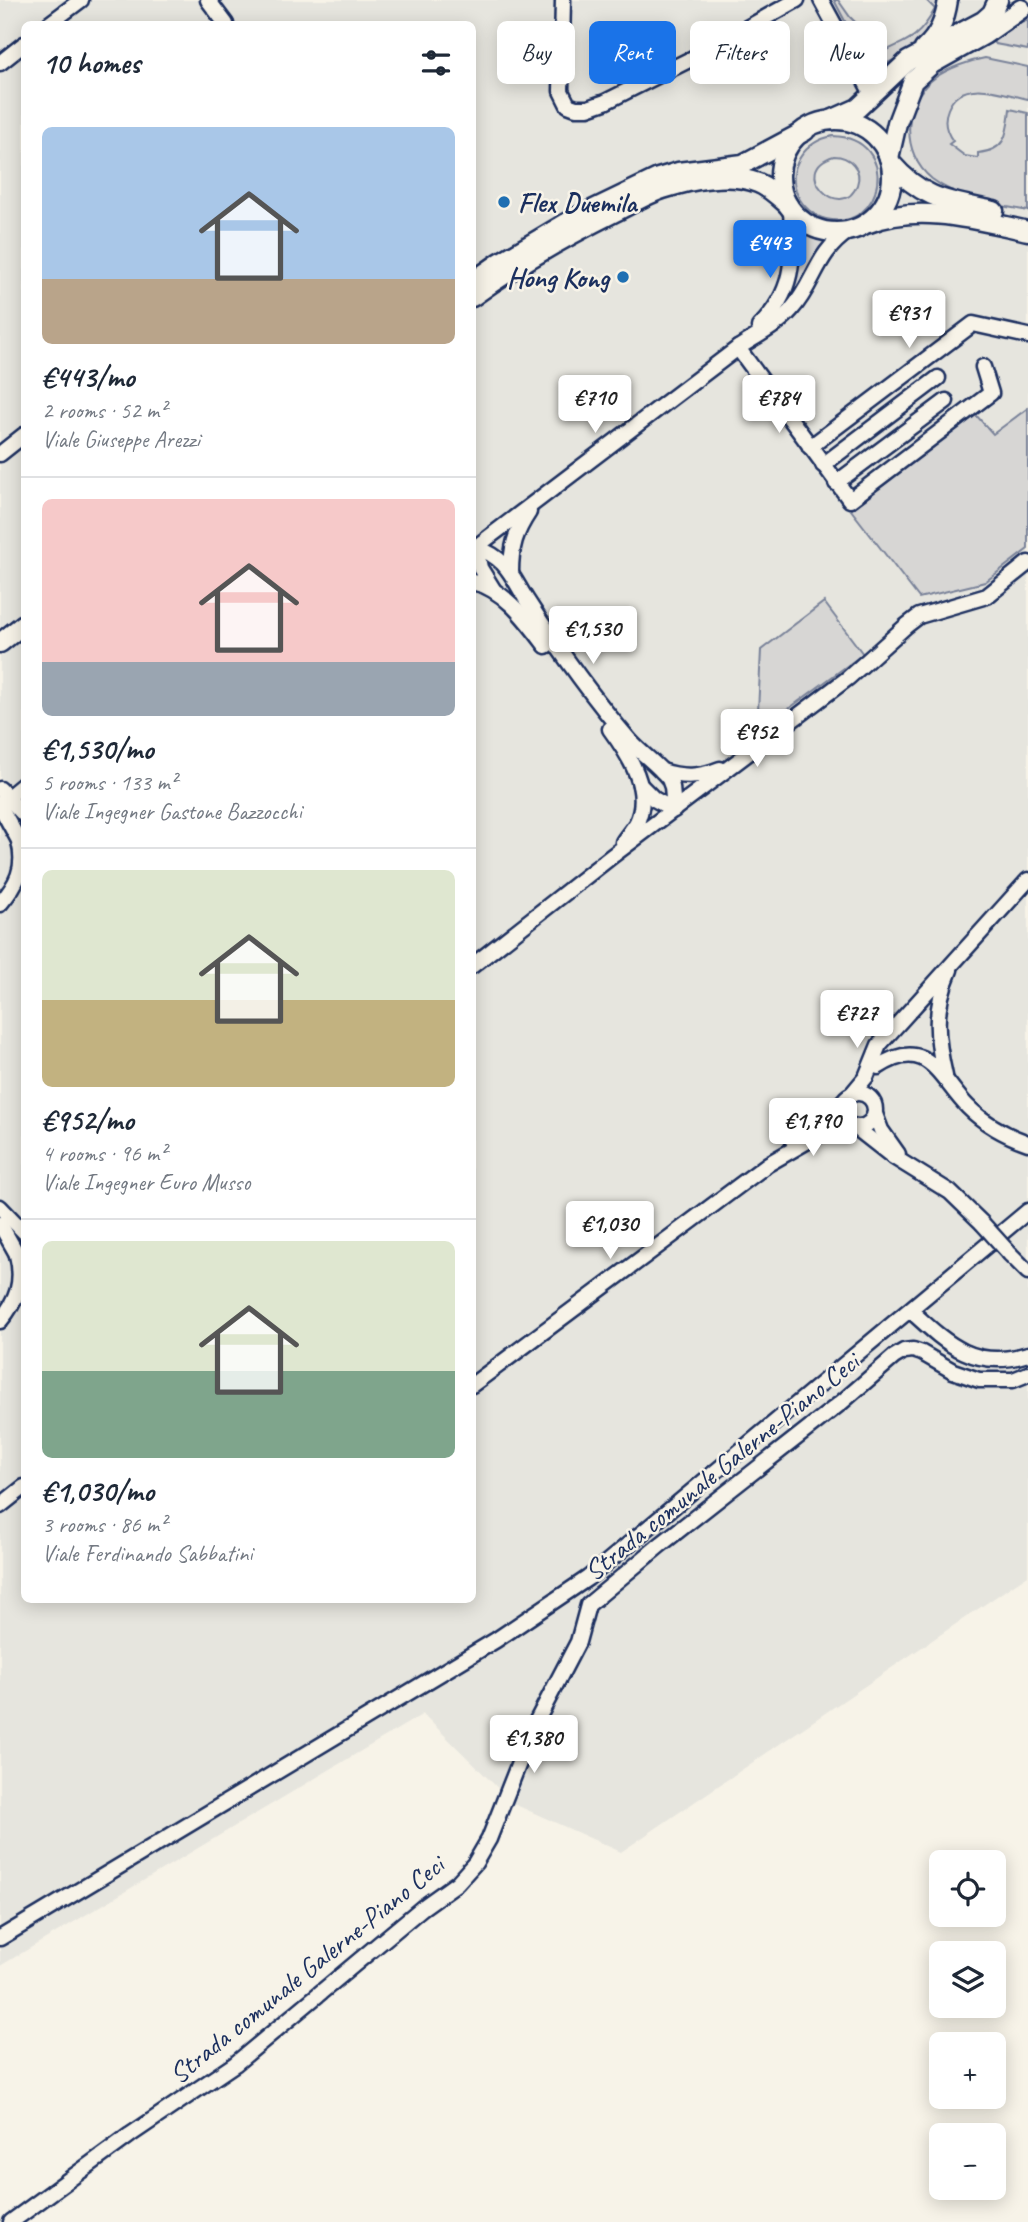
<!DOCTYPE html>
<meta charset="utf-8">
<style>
body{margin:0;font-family:Caveat,sans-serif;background:#f2f2f3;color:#1f2937;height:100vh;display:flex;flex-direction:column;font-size:26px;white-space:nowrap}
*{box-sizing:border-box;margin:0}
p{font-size:23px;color:#747a83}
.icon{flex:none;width:38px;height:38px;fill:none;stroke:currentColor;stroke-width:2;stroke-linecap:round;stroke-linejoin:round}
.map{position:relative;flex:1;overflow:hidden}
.panel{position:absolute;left:21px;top:21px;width:455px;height:1582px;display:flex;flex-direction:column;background:#fff;border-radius:10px;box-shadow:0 4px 18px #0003}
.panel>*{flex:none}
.banner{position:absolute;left:497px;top:21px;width:425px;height:63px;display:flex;gap:14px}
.buttons{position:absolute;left:929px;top:1850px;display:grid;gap:14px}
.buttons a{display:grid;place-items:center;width:77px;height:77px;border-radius:10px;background:#fff;box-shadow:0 4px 18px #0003;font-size:35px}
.price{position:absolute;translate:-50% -60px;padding:0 16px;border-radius:7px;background:#fff;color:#222;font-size:23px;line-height:46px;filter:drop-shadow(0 2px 4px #0008)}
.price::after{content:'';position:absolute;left:50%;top:42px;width:21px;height:16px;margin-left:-10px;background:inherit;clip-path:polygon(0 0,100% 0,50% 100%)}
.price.current{background:#1a73e8;color:#fff}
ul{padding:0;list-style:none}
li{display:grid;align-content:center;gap:14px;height:371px;padding:0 21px}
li+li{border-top:2px solid #e0e1e3}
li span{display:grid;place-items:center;height:217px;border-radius:10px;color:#555}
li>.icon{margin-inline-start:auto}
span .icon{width:126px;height:126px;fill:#fffc;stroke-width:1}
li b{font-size:30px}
h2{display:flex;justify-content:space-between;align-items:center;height:84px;padding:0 21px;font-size:30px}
.pill{padding:0 24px;border-radius:10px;background:#fff;box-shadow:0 4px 18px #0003;font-size:24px;line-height:63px}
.pill.current{background:#1a73e8;color:#fff}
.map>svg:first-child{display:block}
.built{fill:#e6e5de;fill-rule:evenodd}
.green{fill:#d7d6d4;stroke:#798299;stroke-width:2;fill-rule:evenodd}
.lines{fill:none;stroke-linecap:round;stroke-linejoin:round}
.minor-casing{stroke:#1b2f5e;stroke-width:19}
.major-casing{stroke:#1b2f5e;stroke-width:23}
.minor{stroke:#f7f3e8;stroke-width:14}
.major{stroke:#f7f3e8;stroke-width:18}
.minor-bridge-casing{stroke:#1b2f5e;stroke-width:19;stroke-linecap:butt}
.minor-bridge{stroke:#f7f3e8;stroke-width:14}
.poi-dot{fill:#1f6fb2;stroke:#f7f3e8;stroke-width:2.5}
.labels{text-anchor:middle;stroke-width:5;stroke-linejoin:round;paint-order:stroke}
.poi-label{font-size:28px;font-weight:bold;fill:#1b2f5e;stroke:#f7f3e8;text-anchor:start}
.street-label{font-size:28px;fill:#1b2f5e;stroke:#f7f3e8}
</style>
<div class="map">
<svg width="1028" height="2222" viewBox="0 0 1028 2222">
<rect width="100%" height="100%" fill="#f7f3e8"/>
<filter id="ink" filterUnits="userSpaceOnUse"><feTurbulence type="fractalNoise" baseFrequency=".0143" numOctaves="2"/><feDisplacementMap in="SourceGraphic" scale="14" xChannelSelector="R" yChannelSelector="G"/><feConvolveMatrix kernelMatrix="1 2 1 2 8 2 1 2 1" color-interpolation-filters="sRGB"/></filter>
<g filter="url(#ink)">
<!-- built -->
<path class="built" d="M0,0H1028V1575L621,1852L514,1804L423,1714L0,1966ZM24,24H472V1600H24Z"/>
<!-- green -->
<g class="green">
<path d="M834,0H838L850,17L885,51C912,39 921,35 935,9L926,0H942C933,42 907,54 871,71Z"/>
<polygon points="1028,20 1028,50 995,44 991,40 992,36"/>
<path d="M985,58L1028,67V99C1003,94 961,76 948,109C943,121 946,132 953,141L949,144L965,156L978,158V153C1008,150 1007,132 1010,109L1028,113V211C996,205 958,199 932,179C900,153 902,100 936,77C949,68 969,61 985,58Z"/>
<path d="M833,136C901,138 885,233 826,219C814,216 803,207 798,196C785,168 805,141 833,136ZM834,156C849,156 863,169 857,185C842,224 787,170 834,156Z"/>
<polygon points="793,225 807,234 830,241 806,275 792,302 775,317"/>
<polygon points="1028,408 1028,549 985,582 919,598 851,510 976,415 993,434"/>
<polygon points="824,602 863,654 757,732 761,650"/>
</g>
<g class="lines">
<defs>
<g id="minor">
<polyline points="208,0 226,24"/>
<polyline points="563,0 561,91 568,105 576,108 588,108 605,102 693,58 797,0"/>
<polyline points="821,0 872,94"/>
<polyline points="49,24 81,0"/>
<polyline points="0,63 24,44"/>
<path d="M759,327C796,290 793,258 791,209"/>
<polyline points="738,348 850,500 991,393 983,367"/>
<polyline points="810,447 973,324 1028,336"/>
<polyline points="0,454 24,435"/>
<polyline points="823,465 938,378"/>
<polyline points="836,483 946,401"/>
<path d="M472,550L738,348C756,336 777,326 791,310C816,282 815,254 849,231"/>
<path d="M511,573C511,547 515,533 529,512"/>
<path d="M472,582C504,588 527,621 546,646"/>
<path d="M493,589L480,568L476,547C507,559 510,573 526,599C558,649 592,697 631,742C643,755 658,765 669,779L672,787L674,810L654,799L640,785"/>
<path d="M610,729C629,755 653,791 636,824C632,830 627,836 623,842"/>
<path d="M662,771C683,778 700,777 720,769"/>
<polyline points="0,789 24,815"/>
<polyline points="1,803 24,784"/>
<polyline points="0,806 23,848"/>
<path d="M0,904C17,884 26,868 19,841"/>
<polyline points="472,966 612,856 848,678 906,626 919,616 987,596 1028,563"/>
<path d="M878,1067C928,1034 940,1079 968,1107C985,1124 1005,1135 1028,1143"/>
<path d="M945,1076C936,1037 933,1009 950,970"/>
<circle cx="858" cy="1110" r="17"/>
<polyline points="851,1095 866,1077 879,1045 1028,880"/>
<polyline points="875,1114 881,1130 898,1154"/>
<polyline points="855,1127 892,1156 950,1192 982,1223"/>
<polyline points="793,1141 844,1101"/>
<polyline points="0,1207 24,1232"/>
<polyline points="0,1224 22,1263"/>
<polyline points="1010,1254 1028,1272"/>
<path d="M911,1311C947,1344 975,1371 1028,1354"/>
<path d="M0,1321C17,1301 24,1282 17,1255"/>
<polyline points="472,1385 768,1164 827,1130 850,1125"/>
<polyline points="0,1506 24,1487"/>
<polyline points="0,1938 496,1640 588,1578 1028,1211"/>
<polyline points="11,2222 130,2135 235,2064 422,1908 457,1883 475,1863 489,1839 532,1730 578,1642 588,1605 660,1545 842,1402 894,1357 904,1351 913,1350 922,1353 953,1371 979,1380 1013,1380 1028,1374"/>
</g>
<g id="major">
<path d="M924,49C939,36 945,20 948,0"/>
<polyline points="831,120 858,108 908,61 983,21 992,13 998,0"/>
<circle cx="836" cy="176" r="56"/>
<polyline points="889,158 897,123 913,81 932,64 984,35 1021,9"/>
<path d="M891,163C923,200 948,201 994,211"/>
<path d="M869,223C919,203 977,220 1028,231"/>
<polyline points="472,282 499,263 573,219 658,178 678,172 743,164 805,131"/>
<path d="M472,297C517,264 565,237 615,212C631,204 647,194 663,189C691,180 730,172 758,183C770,188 779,197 788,205"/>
<polyline points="0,643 24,624"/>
</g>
</defs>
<!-- minor casing -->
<use href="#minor" class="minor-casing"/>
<!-- major casing -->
<use href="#major" class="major-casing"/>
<!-- minor -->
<use href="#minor" class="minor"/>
<!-- major -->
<use href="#major" class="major"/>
<defs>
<polyline id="minor-bridge" points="982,1223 1010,1254"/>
</defs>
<!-- minor-bridge casing -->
<use href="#minor-bridge" class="minor-bridge-casing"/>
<!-- minor-bridge -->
<use href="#minor-bridge" class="minor-bridge"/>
</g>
</g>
<!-- markers -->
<g class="poi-dot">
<circle cx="504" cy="202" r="7"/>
<circle cx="623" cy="277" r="7"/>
</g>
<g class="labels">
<!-- poi labels -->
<g class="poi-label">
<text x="518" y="212">Flex Duemila</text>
<text x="609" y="287" text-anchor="end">Hong Kong</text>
</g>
<!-- street labels -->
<g class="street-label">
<text transform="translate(721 1466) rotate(-39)" y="10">Strada comunale Galerne-Piano Ceci</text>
<text transform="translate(306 1969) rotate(-39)" y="10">Strada comunale Galerne-Piano Ceci</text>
</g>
</g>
</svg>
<div class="buttons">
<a><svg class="icon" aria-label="locate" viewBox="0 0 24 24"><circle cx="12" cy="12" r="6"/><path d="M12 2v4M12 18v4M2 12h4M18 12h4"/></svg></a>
<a><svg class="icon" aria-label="layers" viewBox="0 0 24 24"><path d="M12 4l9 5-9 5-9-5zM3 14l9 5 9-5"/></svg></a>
<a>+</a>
<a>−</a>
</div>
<b class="price current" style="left:770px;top:280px">€443</b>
<b class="price" style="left:909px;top:350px">€931</b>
<b class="price" style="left:595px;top:435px">€710</b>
<b class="price" style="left:779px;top:435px">€784</b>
<b class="price" style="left:593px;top:666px">€1,530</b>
<b class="price" style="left:757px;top:769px">€952</b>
<b class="price" style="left:857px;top:1050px">€727</b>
<b class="price" style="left:813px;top:1158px">€1,790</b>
<b class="price" style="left:610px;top:1261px">€1,030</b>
<b class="price" style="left:534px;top:1775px">€1,380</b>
<div class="banner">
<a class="pill">Buy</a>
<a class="pill current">Rent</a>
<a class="pill">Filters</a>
<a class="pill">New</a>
</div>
<section class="panel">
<h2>10 homes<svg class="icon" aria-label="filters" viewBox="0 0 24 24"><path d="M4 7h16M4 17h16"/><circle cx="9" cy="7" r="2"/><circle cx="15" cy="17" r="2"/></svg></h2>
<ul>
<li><span style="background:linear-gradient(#a9c7e8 70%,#b9a48a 0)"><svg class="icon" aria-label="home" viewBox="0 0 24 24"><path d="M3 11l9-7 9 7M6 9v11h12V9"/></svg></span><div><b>€443/mo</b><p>2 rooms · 52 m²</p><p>Viale Giuseppe Arezzi</p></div></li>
<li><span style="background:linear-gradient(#f6c9c9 75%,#9aa5b1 0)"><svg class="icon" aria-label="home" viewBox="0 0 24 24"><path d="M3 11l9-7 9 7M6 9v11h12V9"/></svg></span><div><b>€1,530/mo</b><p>5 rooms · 133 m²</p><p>Viale Ingegner Gastone Bazzocchi</p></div></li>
<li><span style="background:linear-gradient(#dfe7d0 60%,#c2b280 0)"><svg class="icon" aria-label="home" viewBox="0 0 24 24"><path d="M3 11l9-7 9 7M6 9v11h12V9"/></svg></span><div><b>€952/mo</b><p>4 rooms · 96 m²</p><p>Viale Ingegner Euro Musso</p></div></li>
<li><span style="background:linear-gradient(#dfe7d0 60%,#7fa58c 0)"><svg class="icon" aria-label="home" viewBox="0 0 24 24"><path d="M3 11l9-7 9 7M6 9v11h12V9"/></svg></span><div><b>€1,030/mo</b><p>3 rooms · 86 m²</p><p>Viale Ferdinando Sabbatini</p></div></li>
</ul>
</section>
</div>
